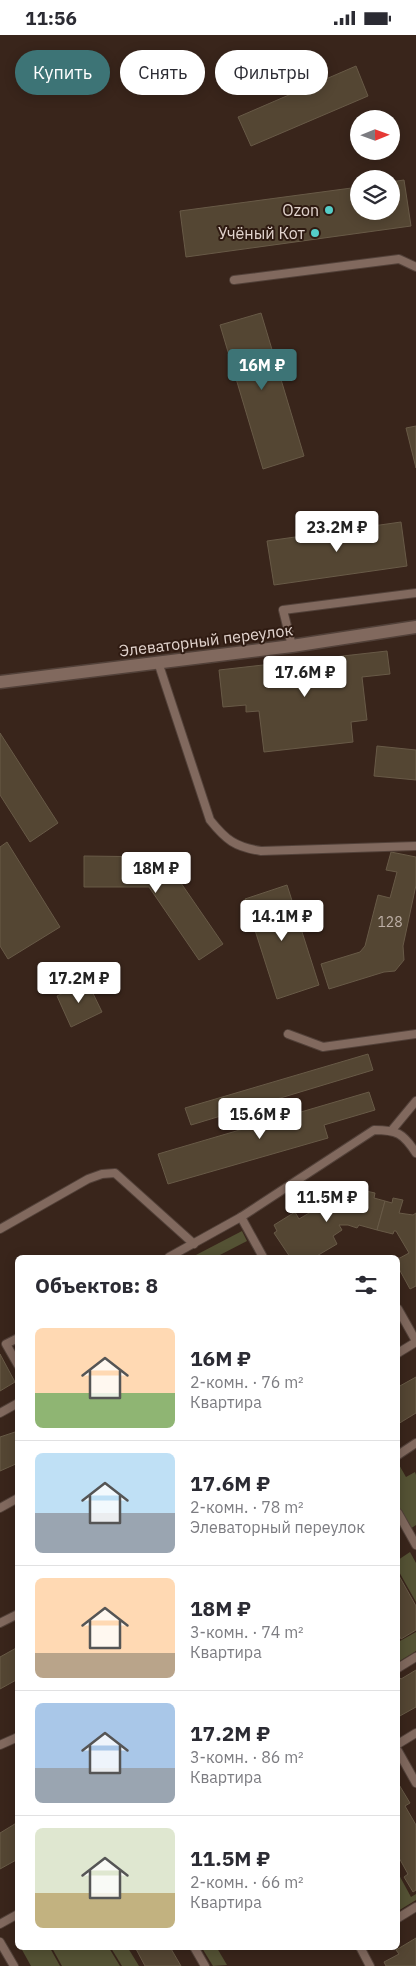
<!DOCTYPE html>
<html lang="ru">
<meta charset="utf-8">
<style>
body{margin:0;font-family:"IBM Plex Sans",sans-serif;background:#f7f7f7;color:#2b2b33;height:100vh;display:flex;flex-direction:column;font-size:19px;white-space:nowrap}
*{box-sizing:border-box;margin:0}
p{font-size:16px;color:#7c7c81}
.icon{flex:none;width:28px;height:28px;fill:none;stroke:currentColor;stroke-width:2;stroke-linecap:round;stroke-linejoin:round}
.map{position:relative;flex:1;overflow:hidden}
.details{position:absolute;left:15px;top:1220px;width:385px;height:695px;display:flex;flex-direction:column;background:#fff;border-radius:8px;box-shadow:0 2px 12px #0003}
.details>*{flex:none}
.hud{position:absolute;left:15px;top:15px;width:386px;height:45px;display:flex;gap:10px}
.needle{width:32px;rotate:89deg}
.tools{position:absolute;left:350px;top:75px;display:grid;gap:10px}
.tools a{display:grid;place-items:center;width:50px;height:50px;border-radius:50%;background:#fff;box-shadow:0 2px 12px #0003;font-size:25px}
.price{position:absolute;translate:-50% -42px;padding:0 11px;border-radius:5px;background:#fff;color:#222;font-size:16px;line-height:32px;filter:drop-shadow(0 1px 2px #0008)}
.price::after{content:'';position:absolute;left:50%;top:30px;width:15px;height:11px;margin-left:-8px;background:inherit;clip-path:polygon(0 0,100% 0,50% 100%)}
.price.active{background:#3d7476;color:#fff}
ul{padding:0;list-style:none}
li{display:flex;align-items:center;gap:15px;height:125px;padding:0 20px}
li+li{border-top:1px solid #e1e1e2}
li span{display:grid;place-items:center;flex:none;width:140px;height:100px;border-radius:8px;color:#555}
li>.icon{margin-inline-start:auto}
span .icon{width:60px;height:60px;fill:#fffc;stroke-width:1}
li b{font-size:21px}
h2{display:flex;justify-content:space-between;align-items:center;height:60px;padding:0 20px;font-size:21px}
.chip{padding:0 18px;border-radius:22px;background:#fff;box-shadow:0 2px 12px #0003;font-size:18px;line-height:45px}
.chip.active{background:#3d7476;color:#fff}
.status{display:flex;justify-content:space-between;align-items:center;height:35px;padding:0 25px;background:#fff;direction:ltr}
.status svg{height:14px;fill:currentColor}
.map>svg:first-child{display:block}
.green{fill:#545234}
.building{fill:#544633;stroke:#685a47}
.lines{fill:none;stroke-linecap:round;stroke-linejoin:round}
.lane-casing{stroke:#524139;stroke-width:10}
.street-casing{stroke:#524139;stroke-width:15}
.lane{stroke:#81695e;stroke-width:8}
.street{stroke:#81695e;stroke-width:12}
.poi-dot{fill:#54cdc8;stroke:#2f1b12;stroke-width:2}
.labels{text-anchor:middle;stroke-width:4;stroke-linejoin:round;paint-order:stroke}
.number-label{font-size:14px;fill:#beb0a7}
.poi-label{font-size:16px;fill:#e2d4ce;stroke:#2f1b12;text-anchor:end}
.street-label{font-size:16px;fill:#e2d4ce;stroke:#2f1b12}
</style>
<div class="status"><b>11:56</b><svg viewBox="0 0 49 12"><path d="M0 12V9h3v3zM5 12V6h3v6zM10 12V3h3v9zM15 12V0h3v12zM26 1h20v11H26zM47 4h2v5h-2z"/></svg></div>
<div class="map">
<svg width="416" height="1931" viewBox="0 0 416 1931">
<rect width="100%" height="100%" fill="#39251b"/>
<!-- green -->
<g class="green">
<polygon points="242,1196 247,1206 216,1222 195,1222 194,1221"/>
<polygon points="398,1428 406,1442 415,1437 416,1440 416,1490 410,1494 398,1472"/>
<polygon points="410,1517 416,1528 416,1567 398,1535 398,1525"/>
<polygon points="416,1597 416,1616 398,1627 398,1603 400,1606"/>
<polygon points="398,1838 411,1862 416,1859 416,1865 398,1876"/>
<polygon points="21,1913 50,1913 60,1931 31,1931"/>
<polygon points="52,1913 109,1913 120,1931 62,1931"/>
<polygon points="111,1913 128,1913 139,1931 122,1931"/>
<polygon points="202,1913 217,1913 227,1930 213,1931"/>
</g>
<!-- building -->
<g class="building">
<polygon points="356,31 368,61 251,111 238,82"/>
<polygon points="404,145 411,191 186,222 180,176 359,152 359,176 391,176 391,147"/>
<polygon points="261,278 304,421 263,434 220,290"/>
<polygon points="416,391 416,433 406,393"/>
<polygon points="401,487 407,531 274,550 267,506"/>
<polygon points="387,616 390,639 362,642 367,685 351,687 353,707 264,717 259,676 246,677 246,670 223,672 219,635"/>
<polygon points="0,698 58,788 30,807 0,760"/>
<polygon points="377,711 416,715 416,745 374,741"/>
<polygon points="7,807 60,892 8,924 0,911 0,812"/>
<polygon points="391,817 416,822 416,850 403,911 404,925 395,936 384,937 329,954 321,929 360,917 365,911 378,860 390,863 397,837 386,835"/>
<polygon points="84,821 163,822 223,909 199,925 149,852 84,852"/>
<polygon points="287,850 319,950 277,964 245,864"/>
<polygon points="87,946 102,977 71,992 57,961"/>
<polygon points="368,1019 373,1035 191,1090 185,1073"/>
<polygon points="369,1057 375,1075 324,1090 328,1103 168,1149 158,1119"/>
<polygon points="340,1152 350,1164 363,1167 366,1156 375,1158 374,1163 385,1166 377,1195 359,1190 357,1193 348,1190 339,1190 342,1195 333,1201 337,1209 315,1222 290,1222 274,1198 277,1196 274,1190 295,1177 299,1184 321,1171 318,1165"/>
<polygon points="393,1163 403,1165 399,1178 413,1180 416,1178 416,1251 410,1254 398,1232 398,1224 409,1218 396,1196 394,1196 393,1199 377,1195 385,1166 392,1168"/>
<polygon points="0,1319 15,1347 0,1356"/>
<polygon points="416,1342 416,1378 398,1389 398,1352"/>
<polygon points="18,1396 18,1428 0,1436 0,1402"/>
<polygon points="398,1539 416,1571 416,1595 401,1604 398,1598"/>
<polygon points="18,1612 18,1644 0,1654 0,1622"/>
<polygon points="416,1635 416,1672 398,1682 398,1641 401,1644"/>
<polygon points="398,1748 410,1768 405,1771 416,1790 416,1855 413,1857 404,1842 408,1839 398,1821"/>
<polygon points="18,1787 18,1824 0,1834 0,1798"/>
<polygon points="416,1903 416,1931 386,1931 384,1927 399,1919 396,1915"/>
<polygon points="135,1912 170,1912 181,1931 145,1931"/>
</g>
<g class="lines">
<defs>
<g id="lane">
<polyline points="234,245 399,224 416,232"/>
<polyline points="292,611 283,575 416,558"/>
<path d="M158,627L210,785C226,805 235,812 261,816L416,811"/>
<polyline points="288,999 323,1012 416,999"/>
<polyline points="392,1095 416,1066"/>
<polyline points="241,1182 263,1222"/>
<polyline points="0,1194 88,1144 102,1139 115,1138 194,1209"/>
<path d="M169,1222L241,1182L374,1095C397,1095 403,1098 416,1118"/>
<polyline points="398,1274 416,1306"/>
<polyline points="18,1303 6,1309 18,1330"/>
<polyline points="398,1318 416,1307"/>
<polyline points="0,1378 18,1368"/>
<polyline points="398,1420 416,1408"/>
<polyline points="0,1473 18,1463"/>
<polyline points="398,1478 416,1510"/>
<polyline points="0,1588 18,1579"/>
<polyline points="398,1633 416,1622"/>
<polyline points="398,1709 416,1698"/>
<polyline points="0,1710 18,1702"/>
<polyline points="398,1716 416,1748"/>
<polyline points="398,1883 416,1872"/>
<polyline points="0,1889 18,1879"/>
<polyline points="0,1907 14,1931"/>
<polyline points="194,1912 205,1931"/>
<polyline points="360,1912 370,1931"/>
</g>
<polyline id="street" points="0,647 292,611 416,592"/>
</defs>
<!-- lane casing -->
<use href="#lane" class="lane-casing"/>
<!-- street casing -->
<use href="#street" class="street-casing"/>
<!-- lane -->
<use href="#lane" class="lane"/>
<!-- street -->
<use href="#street" class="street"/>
</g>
<!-- markers -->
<g class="poi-dot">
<circle cx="329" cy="175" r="5"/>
<circle cx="315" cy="198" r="5"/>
</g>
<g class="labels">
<!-- number labels -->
<g class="number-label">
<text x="390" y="892">128</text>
</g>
<!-- poi labels -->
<g class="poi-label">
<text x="319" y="181">Ozon</text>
<text x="305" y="204">Учёный Кот</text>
</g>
<!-- street labels -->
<g class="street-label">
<text transform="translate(206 605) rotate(-7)" y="6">Элеваторный переулок</text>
</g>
</g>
</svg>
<div class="tools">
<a><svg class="needle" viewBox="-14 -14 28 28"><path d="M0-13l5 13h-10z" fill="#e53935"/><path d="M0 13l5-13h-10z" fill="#7c7c81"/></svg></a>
<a><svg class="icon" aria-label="layers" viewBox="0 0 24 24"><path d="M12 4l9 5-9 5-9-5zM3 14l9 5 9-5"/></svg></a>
</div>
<b class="price active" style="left:262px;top:356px">16M ₽</b>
<b class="price" style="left:337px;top:518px">23.2M ₽</b>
<b class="price" style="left:305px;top:663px">17.6M ₽</b>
<b class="price" style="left:156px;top:859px">18M ₽</b>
<b class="price" style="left:282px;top:907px">14.1M ₽</b>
<b class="price" style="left:79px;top:969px">17.2M ₽</b>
<b class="price" style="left:260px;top:1105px">15.6M ₽</b>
<b class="price" style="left:327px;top:1188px">11.5M ₽</b>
<div class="hud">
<a class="chip active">Купить</a>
<a class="chip">Снять</a>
<a class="chip">Фильтры</a>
</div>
<section class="details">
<h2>Объектов: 8<svg class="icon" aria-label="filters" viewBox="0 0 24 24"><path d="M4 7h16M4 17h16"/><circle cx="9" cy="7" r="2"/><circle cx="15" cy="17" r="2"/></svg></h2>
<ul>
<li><span style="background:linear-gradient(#ffd9b3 65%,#8fb573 0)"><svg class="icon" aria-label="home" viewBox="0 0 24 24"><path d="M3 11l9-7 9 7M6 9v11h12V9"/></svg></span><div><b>16M ₽</b><p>2-комн. · 76 m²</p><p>Квартира</p></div></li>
<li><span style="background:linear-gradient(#bfe0f5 60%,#9aa5b1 0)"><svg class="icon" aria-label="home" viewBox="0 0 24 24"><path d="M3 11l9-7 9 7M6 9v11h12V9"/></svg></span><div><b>17.6M ₽</b><p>2-комн. · 78 m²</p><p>Элеваторный переулок</p></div></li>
<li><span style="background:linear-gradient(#ffd9b3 75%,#b9a48a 0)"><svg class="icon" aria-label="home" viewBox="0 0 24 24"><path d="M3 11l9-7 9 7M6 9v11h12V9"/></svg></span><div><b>18M ₽</b><p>3-комн. · 74 m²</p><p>Квартира</p></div></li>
<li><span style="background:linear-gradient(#a9c7e8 65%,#9aa5b1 0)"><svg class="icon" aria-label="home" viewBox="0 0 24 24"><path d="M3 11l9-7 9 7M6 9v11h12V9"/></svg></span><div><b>17.2M ₽</b><p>3-комн. · 86 m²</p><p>Квартира</p></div></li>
<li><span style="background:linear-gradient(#dfe7d0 65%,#c2b280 0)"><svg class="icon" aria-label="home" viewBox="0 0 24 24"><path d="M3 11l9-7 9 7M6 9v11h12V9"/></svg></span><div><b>11.5M ₽</b><p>2-комн. · 66 m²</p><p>Квартира</p></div></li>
</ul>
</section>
</div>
